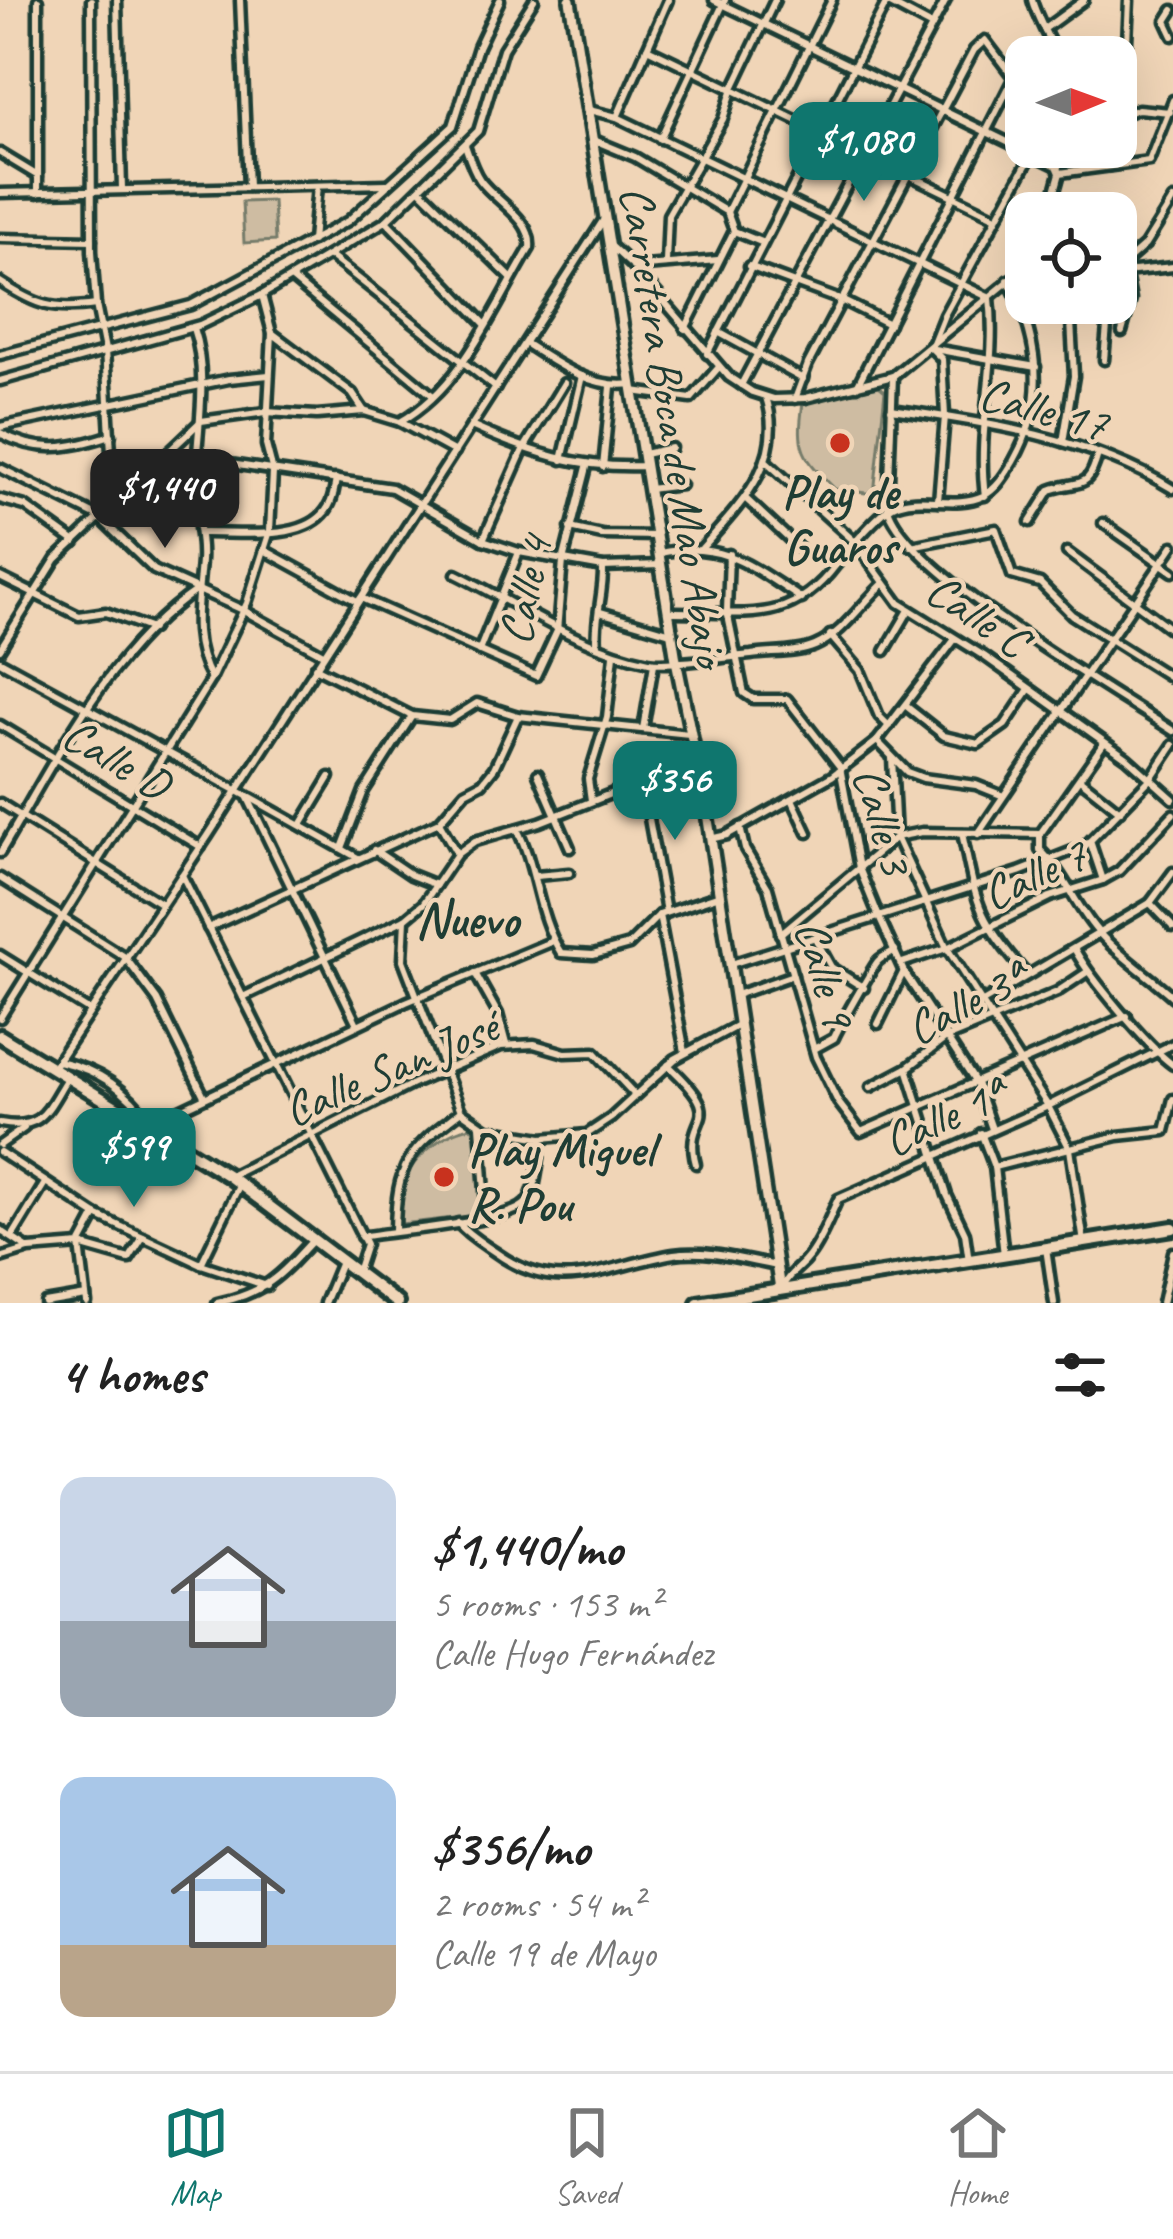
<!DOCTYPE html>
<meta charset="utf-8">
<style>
body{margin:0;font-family:Caveat,sans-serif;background:#f2f2f2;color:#222;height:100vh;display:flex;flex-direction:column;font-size:45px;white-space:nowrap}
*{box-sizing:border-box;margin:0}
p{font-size:39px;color:#767676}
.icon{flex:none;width:66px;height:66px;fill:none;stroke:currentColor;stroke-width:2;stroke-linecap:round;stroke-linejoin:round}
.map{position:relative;height:1303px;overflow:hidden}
.details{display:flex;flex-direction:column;background:#fff;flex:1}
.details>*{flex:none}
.needle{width:78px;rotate:89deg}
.fabs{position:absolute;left:1005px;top:36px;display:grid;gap:24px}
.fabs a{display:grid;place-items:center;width:132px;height:132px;border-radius:24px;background:#fff;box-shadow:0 12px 48px #0002;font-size:60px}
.price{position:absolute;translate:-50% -102px;padding:0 27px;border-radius:24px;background:#0f766e;color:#fff;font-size:39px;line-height:78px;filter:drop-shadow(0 3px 6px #0008)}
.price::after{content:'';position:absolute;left:50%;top:72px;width:36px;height:27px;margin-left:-18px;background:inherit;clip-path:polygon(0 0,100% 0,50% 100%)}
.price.on{background:#222;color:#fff}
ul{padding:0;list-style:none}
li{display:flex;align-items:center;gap:36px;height:300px;padding:0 60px}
li span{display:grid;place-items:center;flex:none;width:336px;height:240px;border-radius:24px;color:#555}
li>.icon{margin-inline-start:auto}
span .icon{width:144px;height:144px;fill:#fffc;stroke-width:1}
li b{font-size:51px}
h2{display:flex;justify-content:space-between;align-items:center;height:144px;padding:0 60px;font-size:51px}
.tabs{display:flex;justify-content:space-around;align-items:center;height:168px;border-top:3px solid #e0e0e0;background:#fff;font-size:33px;color:#767676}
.tabs a{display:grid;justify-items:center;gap:6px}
.tabs .on{color:#0f766e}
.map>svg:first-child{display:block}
.green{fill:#cebca2;stroke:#767c6b;stroke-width:3}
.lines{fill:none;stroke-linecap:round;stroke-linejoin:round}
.canal{stroke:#9d9983;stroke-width:8}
.street-casing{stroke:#1f3d34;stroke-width:15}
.secondary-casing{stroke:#1f3d34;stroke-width:18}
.primary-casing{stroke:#1f3d34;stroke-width:20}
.street{stroke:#f0d5b7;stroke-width:6}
.secondary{stroke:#f0d5b7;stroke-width:9}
.primary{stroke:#f0d5b7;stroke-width:10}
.poi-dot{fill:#c8321e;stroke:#f0d5b7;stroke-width:4.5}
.labels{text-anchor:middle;stroke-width:9;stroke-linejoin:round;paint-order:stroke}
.street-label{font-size:48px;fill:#1f3d34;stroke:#f0d5b7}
.poi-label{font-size:48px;font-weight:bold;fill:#1f3d34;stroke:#f0d5b7}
.neighbourhood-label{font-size:51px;font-weight:bold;fill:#1f3d34;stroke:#f0d5b7}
</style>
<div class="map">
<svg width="1173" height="1303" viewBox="0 0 1173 1303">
<rect width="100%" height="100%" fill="#f0d5b7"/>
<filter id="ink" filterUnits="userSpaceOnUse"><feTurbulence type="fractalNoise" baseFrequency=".00833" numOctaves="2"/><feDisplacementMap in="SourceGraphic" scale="24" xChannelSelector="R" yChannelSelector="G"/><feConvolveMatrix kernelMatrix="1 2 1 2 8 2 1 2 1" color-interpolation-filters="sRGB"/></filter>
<g filter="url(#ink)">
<!-- green -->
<g class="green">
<polygon points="273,201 275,241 244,243 242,202"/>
<path d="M879,386L885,391L874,494L835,489C802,456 796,450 803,403Z"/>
<path d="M471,1127L476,1133L484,1209L480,1215L401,1224C401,1215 399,1203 400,1193C405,1163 442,1132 471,1127Z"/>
</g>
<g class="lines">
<!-- canal -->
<polyline class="canal" points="1167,1303 1173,1281"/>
<defs>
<g id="street">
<polyline points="91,0 92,251 96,305 105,350 114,504"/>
<polyline points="117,0 122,189"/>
<polyline points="240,0 248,187"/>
<polyline points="714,0 1059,167"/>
<polyline points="883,0 932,26"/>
<path d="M1032,0C1035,12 1051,45 1059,57"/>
<polyline points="1173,10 1166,21 1173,36"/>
<polyline points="1047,27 1084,0"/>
<polyline points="647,48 996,217"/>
<polyline points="1116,64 1127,42 1129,0"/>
<path d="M589,110L617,117L990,298C998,364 976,430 985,496"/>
<polyline points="617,117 668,0"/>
<polyline points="1116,117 1138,109 1170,112"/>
<polyline points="660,139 725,0"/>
<polyline points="594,140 635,157 727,212 734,231 761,242"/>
<polyline points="1049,147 1060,173 1049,213"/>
<polyline points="1105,147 1110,166"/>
<polyline points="0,153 38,176"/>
<polyline points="1060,173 1149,161 1173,100"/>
<polyline points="420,189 511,278"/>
<polyline points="0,193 387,184"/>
<polyline points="38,193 38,0"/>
<polyline points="727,212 832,0"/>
<polyline points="386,221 485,324"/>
<polyline points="0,238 92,240"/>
<polyline points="312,241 317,186"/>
<polyline points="612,247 637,270 729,377 752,392 774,399 806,398 893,376 1026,267"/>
<polyline points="330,256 496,388"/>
<polyline points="666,262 668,215 723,119 733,88 775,0"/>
<polyline points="749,266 843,301 889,324"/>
<polyline points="633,267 718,260"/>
<polyline points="1119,268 1145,245 1173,200"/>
<polyline points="1125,272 1173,267"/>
<polyline points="292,279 432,395"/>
<path d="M0,282C37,306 52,311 96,305"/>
<path d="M193,328C210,378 196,435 195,486C194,511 203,536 201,561C198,604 189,639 211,679"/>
<polyline points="685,329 734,231"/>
<polyline points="718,332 803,379"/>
<polyline points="1122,332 1131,300 1126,273"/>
<polyline points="272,333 352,393 364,411"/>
<path d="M526,344C558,365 592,389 632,384"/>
<polyline points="932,345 944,315 1036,147"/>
<polyline points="931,348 942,359 945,416 938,501"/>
<polyline points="934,349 1036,367"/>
<polyline points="707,354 888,0"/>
<polyline points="0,355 191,305 348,221 453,126 478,47 500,0"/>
<polyline points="1104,360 1109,303"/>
<path d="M893,376L888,508C906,571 1112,691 1173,731"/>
<polyline points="0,381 200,325 262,295 386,221 478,131 503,49 534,0"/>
<polyline points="741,385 946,0"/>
<polyline points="857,386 1013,79"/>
<polyline points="633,391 691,399 719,367"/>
<polyline points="795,399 808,364 974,50 985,40 1013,77 1026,103"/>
<path d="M891,409C986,422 1090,438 1173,489"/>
<path d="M400,422C463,387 494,307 530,248C533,219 496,202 480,180C473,170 469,157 465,145"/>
<path d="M471,426C531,453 579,469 646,466"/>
<polyline points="0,427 229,379 269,375"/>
<path d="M0,433C39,454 70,449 111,435"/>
<polyline points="1063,442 1074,376 1070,303"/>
<polyline points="644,454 671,448"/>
<polyline points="197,459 392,488 483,540 519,552 603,567 660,565"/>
<polyline points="562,460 582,376"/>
<polyline points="767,462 854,541 899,603 984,656 1127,758 1173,799"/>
<polyline points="603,467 611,387"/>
<polyline points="0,468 99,517 154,570 243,610 323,654"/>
<polyline points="649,489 681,485"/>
<polyline points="0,499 25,506 75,542"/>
<polyline points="746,499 802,551"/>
<path d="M1030,522L1050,490C1081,479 1088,492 1098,454"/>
<polyline points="1103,523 1173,572"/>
<polyline points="570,528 602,535 657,536"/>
<path d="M201,533C235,532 297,542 323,514C332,505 334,492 336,479"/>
<polyline points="483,540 523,450 564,383"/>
<polyline points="911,546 996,529 1012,575 1040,583 1072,615 1173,679"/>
<path d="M702,548C741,504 786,460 766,397"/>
<polyline points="266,551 357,601"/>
<polyline points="1067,552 1173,631"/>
<path d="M660,553C724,540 752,567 802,599"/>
<polyline points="729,554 727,611 744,693 753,699 787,699 840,767 859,868 879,917 904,972 976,1083 992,1129"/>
<path d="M456,574C521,606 579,648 649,662C667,666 730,657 751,655C771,652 796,654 815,646C843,634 862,603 884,583"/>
<polyline points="0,577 79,616 106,612 152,629"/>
<polyline points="361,598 536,676 557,631 563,561 587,467"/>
<polyline points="600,612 671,633"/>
<path d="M670,612C741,611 788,629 836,565C847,551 878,514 893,506C919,493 955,509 983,496C997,489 1005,475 1013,462C1048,401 1040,340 1008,280"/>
<polyline points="830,635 860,670 879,716 889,726"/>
<path d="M597,645C594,619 604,594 603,567"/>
<polyline points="0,649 56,559 201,421 266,412 317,415 364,411 400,422 455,452"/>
<polyline points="479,651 519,552"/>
<polyline points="885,651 909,610"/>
<polyline points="0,661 247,796 357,1024"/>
<polyline points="315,667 412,716 450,720 477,703 518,716 689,734"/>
<polyline points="906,706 944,736 978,744 1005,725 1029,689"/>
<polyline points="0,725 201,847"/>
<polyline points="643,729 654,664"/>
<polyline points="877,741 907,772 923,778 976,785 1001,795"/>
<path d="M1104,743L1040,834V850C1066,875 1076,909 1101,935C1122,958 1150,976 1173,997"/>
<polyline points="892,758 896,837 947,948 1048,1106 1070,1149 1084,1243"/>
<polyline points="538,774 570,848"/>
<polyline points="642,780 666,912"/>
<polyline points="1081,780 1120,811"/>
<polyline points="251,798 358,858"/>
<polyline points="792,799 808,833"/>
<polyline points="591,800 588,779 607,717 614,655"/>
<polyline points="0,803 160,903"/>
<polyline points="439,822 457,854"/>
<polyline points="301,825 330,777"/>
<polyline points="740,827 745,849 768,888 816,1057 838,1102 861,1132 1127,1016"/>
<path d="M517,829C537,868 537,916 561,953L593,955L629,945L659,915L720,895"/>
<path d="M962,833C977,906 977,918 1027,975"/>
<polyline points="978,834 1173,546"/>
<polyline points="710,839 727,835 832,776 877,741 955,639"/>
<polyline points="1090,841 1103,880"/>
<polyline points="342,848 364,791 412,716"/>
<polyline points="374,850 411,875 436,885"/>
<path d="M0,853C55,761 108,650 198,589"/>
<polyline points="182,875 366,1244 357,1272"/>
<polyline points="536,876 569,873"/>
<polyline points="0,878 125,957 157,1000 204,1096"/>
<polyline points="1150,903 1173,927"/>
<polyline points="659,915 685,1052"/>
<polyline points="405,919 403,960 461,1111 487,1129 542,1138 587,1134 611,1118 675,1059 740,1024"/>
<polyline points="208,928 439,822 465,792 482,783 494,768 518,716"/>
<polyline points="780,934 896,837 922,832 1040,834"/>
<polyline points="815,938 831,967 864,988"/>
<path d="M1075,950C1090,978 1147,1046 1173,1065"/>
<polyline points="0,955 90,1011"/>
<polyline points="902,963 947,948 1050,897 1103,880 1119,871 1173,814"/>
<polyline points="731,964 1019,872 1085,846 1151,778 1173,745"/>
<polyline points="475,973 498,1014 506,1044"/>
<polyline points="736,995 793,975"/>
<polyline points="243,997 405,919 423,904 457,854 475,841 540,822 696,760"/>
<polyline points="981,1003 1150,903 1173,872"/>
<polyline points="0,1018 211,679 247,603 270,531 273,472 266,445 272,333 262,295"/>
<polyline points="878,1024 903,973"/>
<path d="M814,1049L834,1038C836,1032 874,965 878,961C883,956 890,954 895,950"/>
<path d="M58,1061C100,1070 126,1089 151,1123"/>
<path d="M668,1065C733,1125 681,1111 696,1164"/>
<polyline points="54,1066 208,836 604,219"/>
<polyline points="907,1068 947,1195 965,1233 969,1261"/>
<polyline points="871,1087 907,1068 946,1038 1057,992 1087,972"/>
<path d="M0,1123C43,1131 46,1111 67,1078"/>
<polyline points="148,1125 406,1002 553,941"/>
<polyline points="480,1126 487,1218"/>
<polyline points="981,1133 994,1167 1004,1255"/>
<polyline points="0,1145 24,1128"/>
<polyline points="0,1152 96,1215 201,1264 267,1286"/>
<polyline points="994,1167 1118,1136 1165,1131 1173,1099"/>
<polyline points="232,1175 415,1083 501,1046 534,1044 565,1053 595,1052 634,1094"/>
<path d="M458,1223C468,1235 482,1243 495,1252C560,1299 604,1266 674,1254C708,1249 743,1260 777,1266"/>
<polyline points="0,1230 27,1248"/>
<path d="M395,1230C396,1163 409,1150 461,1111"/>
<polyline points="12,1237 45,1183"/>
<path d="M361,1237C394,1230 507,1224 526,1203C538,1190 538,1157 542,1139"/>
<polyline points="1046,1248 1054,1303"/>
<polyline points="0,1258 29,1249 80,1245 129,1259 143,1237"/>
<polyline points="201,1264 239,1186"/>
<path d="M782,1287C792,1269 799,1270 809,1256C822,1239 829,1218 838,1199L1048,1106L1173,1044"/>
<polyline points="45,1303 86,1296"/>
<polyline points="87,1303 80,1245 96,1215"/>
<path d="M217,1303C265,1293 280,1276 312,1241"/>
<polyline points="324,1303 341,1262"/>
<polyline points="1162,1303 1173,1252"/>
</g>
<polyline id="secondary" points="570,0 676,660 707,813 780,1290"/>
<g id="primary">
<polyline points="0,1036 229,1176 397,1303"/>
<polyline points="698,1303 1173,1228"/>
</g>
</defs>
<!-- street casing -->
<use href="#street" class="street-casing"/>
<!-- secondary casing -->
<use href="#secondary" class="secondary-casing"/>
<!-- primary casing -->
<use href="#primary" class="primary-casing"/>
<!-- street -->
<use href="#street" class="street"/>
<!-- secondary -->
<use href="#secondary" class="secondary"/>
<!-- primary -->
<use href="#primary" class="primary"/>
</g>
</g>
<!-- markers -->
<g class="poi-dot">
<circle cx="840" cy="443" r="12"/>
<circle cx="444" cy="1177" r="12"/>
</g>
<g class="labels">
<!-- street labels -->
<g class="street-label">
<text transform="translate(1044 408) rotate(15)" y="17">Calle 17</text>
<text transform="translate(675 426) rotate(81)" y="17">Carretera Boca de Mao Abajo</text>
<text transform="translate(524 590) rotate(-78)" y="17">Calle 4</text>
<text transform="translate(978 614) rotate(34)" y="17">Calle C</text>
<text transform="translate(117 758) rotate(31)" y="17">Calle D</text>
<text transform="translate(884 820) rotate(74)" y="17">Calle 3</text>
<text transform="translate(1034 873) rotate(-24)" y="17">Calle 7</text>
<text transform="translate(826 973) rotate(74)" y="17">Calle 9</text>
<text transform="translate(965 1002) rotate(-27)" y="17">Calle 3ª</text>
<text transform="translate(390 1067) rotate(-23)" y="17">Calle San José</text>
<text transform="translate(943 1116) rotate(-24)" y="17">Calle 1ª</text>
</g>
<!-- poi labels -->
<g class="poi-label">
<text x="840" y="508">Play de<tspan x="840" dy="55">Guaros</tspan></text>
<text x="468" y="1166" text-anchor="start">Play Miguel<tspan x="468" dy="55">R. Pou</tspan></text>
</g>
<!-- neighbourhood labels -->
<g class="neighbourhood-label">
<text x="467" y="936">Nuevo</text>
</g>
</g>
</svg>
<div class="fabs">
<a><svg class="needle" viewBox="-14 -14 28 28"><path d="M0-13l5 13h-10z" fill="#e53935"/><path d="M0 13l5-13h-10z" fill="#767676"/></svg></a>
<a><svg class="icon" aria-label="locate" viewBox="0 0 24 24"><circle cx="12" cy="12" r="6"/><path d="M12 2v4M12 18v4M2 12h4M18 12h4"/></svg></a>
</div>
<b class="price" style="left:864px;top:204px">$1,080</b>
<b class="price on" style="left:165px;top:551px">$1,440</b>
<b class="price" style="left:675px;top:843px">$356</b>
<b class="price" style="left:134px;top:1210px">$599</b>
</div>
<section class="details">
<h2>4 homes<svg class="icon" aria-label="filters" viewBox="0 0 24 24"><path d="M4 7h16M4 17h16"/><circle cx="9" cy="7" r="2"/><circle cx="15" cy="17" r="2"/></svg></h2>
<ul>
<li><span style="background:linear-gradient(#c9d6e8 60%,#9aa5b1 0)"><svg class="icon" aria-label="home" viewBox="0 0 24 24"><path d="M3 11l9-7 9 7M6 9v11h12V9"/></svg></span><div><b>$1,440/mo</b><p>5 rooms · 153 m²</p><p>Calle Hugo Fernández</p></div></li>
<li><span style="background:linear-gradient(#a9c7e8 70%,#b9a48a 0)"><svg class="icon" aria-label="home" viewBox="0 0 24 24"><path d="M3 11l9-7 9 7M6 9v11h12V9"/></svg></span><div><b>$356/mo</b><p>2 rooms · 54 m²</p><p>Calle 19 de Mayo</p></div></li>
</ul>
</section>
<nav class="tabs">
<a class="on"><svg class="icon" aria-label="map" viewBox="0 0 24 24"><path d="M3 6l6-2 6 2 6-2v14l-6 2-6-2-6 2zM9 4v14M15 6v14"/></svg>Map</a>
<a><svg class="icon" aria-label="saved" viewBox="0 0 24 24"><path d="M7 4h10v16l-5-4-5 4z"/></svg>Saved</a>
<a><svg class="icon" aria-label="home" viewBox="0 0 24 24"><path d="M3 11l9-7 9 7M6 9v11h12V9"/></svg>Home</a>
</nav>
